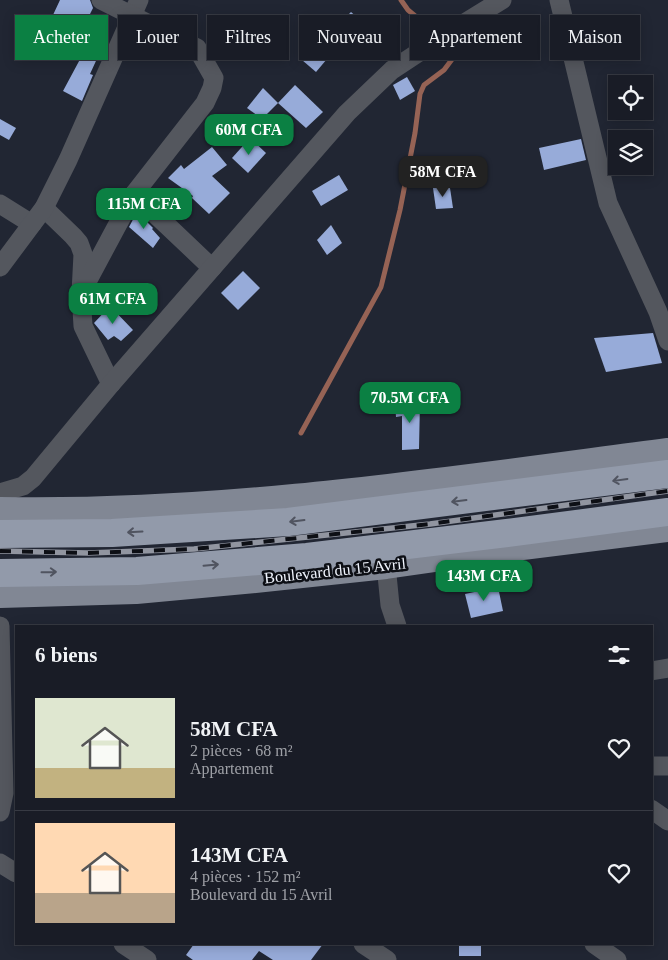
<!DOCTYPE html>
<html lang="fr">
<meta charset="utf-8">
<style>
body{margin:0;font-family:"Times New Roman",serif;background:#22252e;color:#f1f3f6;height:100vh;display:flex;flex-direction:column;font-size:19px;white-space:nowrap}
*{box-sizing:border-box;margin:0}
p{font-size:16px;color:#9fa1a7}
.icon{flex:none;width:28px;height:28px;fill:none;stroke:currentColor;stroke-width:2;stroke-linecap:round;stroke-linejoin:round}
.map{position:relative;flex:1;overflow:hidden}
.details{position:absolute;left:15px;top:625px;width:638px;height:320px;display:flex;flex-direction:column;background:#191c26;border-radius:0px;box-shadow:0 2px 12px #0003,0 0 0 1px #373a43}
.details>*{flex:none}
.banner{position:absolute;left:15px;top:15px;width:639px;height:45px;display:flex;gap:10px}
.tools{position:absolute;left:608px;top:75px;display:grid;gap:10px}
.tools a{display:grid;place-items:center;width:45px;height:45px;border-radius:0px;background:#191c26;box-shadow:0 2px 12px #0003,0 0 0 1px #373a43;font-size:25px}
.price{position:absolute;translate:-50% -42px;padding:0 11px;border-radius:10px;background:#0b8043;color:#fff;font-size:16px;line-height:32px;filter:drop-shadow(0 1px 2px #0008)}
.price::after{content:'';position:absolute;left:50%;top:30px;width:15px;height:11px;margin-left:-8px;background:inherit;clip-path:polygon(0 0,100% 0,50% 100%)}
.price.active{background:#222;color:#fff}
ul{padding:0;list-style:none}
li{display:flex;align-items:center;gap:15px;height:125px;padding:0 20px}
li+li{border-top:1px solid #373a43}
li span{display:grid;place-items:center;flex:none;width:140px;height:100px;border-radius:0px;color:#555}
li>.icon{margin-inline-start:auto}
span .icon{width:60px;height:60px;fill:#fffc;stroke-width:1}
li b{font-size:21px}
h2{display:flex;justify-content:space-between;align-items:center;height:60px;padding:0 20px;font-size:21px}
.tag{padding:0 18px;border-radius:0px;background:#191c26;box-shadow:0 2px 12px #0003,0 0 0 1px #373a43;font-size:18px;line-height:45px}
.tag.active{background:#0b8043;color:#fff}
.map>svg:first-child{display:block}
.lines{fill:none;stroke-linecap:round;stroke-linejoin:round}
.stream{stroke:#966355;stroke-width:5}
.building{fill:#97abd9}
.street{stroke:#54575e;stroke-width:19}
.primary{stroke:#818794;stroke-width:28}
.highway{stroke:#929aaa;stroke-width:28}
.rail-casing{stroke:#9195a0;stroke-width:5.5}
.rail{stroke:#0d0f15;stroke-width:4;stroke-dasharray:11;stroke-linecap:butt}
.oneway{stroke:#505460}
.labels{text-anchor:middle;stroke-width:5;stroke-linejoin:round;paint-order:stroke}
.street-label{font-size:16px;fill:#f1f5fe;stroke:#0d0f15}
</style>
<div class="map">
<svg width="668" height="960" viewBox="0 0 668 960">
<rect width="100%" height="100%" fill="#212633"/>
<g class="lines">
<!-- stream -->
<g class="stream">
<polyline points="401,0 408,10 438,35"/>
<polyline points="301,433 381,287 400,210 415,133 420,94 424,85 444,70 453,58 452,48 444,41"/>
</g>
</g>
<!-- building -->
<g class="building">
<polygon points="60,0 90,0 93,8 83,28 106,39 90,74 93,75 82,101 63,91 85,50 83,49 84,48 46,30"/>
<polygon points="351,12 366,25 353,38 341,27 343,20"/>
<polygon points="535,24 540,37 497,54 492,40"/>
<polygon points="312,47 327,59 316,72 302,60"/>
<polygon points="407,77 415,91 400,100 393,85"/>
<polygon points="295,85 323,112 306,128 278,103"/>
<polygon points="263,88 278,103 262,119 247,108"/>
<polygon points="0,119 16,128 9,140 0,135"/>
<polygon points="250,138 266,153 248,173 232,158"/>
<polygon points="581,139 586,160 544,170 539,148"/>
<polygon points="212,147 227,165 212,176 230,193 209,214 192,198 193,196 168,178 181,165 184,169"/>
<polygon points="339,175 348,190 321,206 312,191"/>
<polygon points="433,188 450,188 453,208 436,209"/>
<polygon points="137,212 153,228 152,229 160,238 153,248 129,227"/>
<polygon points="331,225 342,243 327,255 317,240"/>
<polygon points="243,271 260,288 238,310 221,293"/>
<polygon points="110,306 133,330 121,341 114,336 108,340 94,323"/>
<polygon points="653,333 662,363 606,372 594,338"/>
<polygon points="420,402 419,449 402,450 402,416 396,417 395,403"/>
<polygon points="498,587 503,611 471,618 465,594"/>
<polygon points="194,944 323,944 311,960 273,960 259,951 252,960 193,960 186,955"/>
<rect x="459" y="944" width="22" height="12"/>
</g>
<g class="lines">
<!-- street -->
<g class="street">
<polyline points="559,0 608,203 658,312 668,341"/>
<polyline points="134,194 212,268"/>
<polyline points="0,204 32,224"/>
<polyline points="44,208 73,236 79,243 83,254 81,293 83,326 111,384"/>
<polyline points="0,267 44,208 68,160 139,0"/>
<polyline points="81,293 134,194 205,103 212,88 214,78 197,48 101,0"/>
<polyline points="0,493 23,486 33,478 111,384 347,113 392,70 445,35 502,0"/>
<polyline points="386,565 390,605 397,626"/>
<polyline points="0,626 4,793 0,812"/>
<polyline points="651,671 668,668"/>
<polyline points="651,766 668,766"/>
<polyline points="651,809 668,821"/>
<polyline points="0,863 16,873"/>
<polyline points="123,944 147,960"/>
<polyline points="363,944 387,960"/>
<polyline points="594,944 617,960"/>
</g>
<!-- primary -->
<g class="primary">
<path d="M0,511C224,515 446,481 668,452"/>
<polyline points="0,594 136,590 255,579 386,565 491,550 668,528"/>
</g>
<!-- highway -->
<g class="highway">
<polyline points="0,534 112,533 288,522 668,474"/>
<polyline points="0,573 137,571 307,557 507,533 668,512"/>
</g>
<defs>
<polyline id="rail" points="0,551 88,553 194,549 430,524 668,491"/>
</defs>
<!-- rail casing -->
<use href="#rail" class="rail-casing"/>
<!-- rail -->
<use href="#rail" class="rail"/>
</g>
<!-- one-way arrows -->
<defs><path id="oneway-shaft" d="M-6 0H5M1.5-3L5.5 0L1.5 3" fill="none" stroke-width="1.6" stroke-linecap="round" stroke-linejoin="round" transform="scale(1.25)"/></defs>
<g class="oneway">
<use href="#oneway-shaft" transform="translate(620 480) rotate(172)"/>
<use href="#oneway-shaft" transform="translate(459 501) rotate(173)"/>
<use href="#oneway-shaft" transform="translate(297 521) rotate(173)"/>
<use href="#oneway-shaft" transform="translate(135 532) rotate(177)"/>
<use href="#oneway-shaft" transform="translate(211 565) rotate(-5)"/>
<use href="#oneway-shaft" transform="translate(49 572) rotate(-1)"/>
</g>
<g class="labels">
<!-- street labels -->
<g class="street-label">
<text transform="translate(335 570) rotate(-6)" y="6">Boulevard du 15 Avril</text>
</g>
</g>
</svg>
<div class="tools">
<a><svg class="icon" aria-label="locate" viewBox="0 0 24 24"><circle cx="12" cy="12" r="6"/><path d="M12 2v4M12 18v4M2 12h4M18 12h4"/></svg></a>
<a><svg class="icon" aria-label="layers" viewBox="0 0 24 24"><path d="M12 4l9 5-9 5-9-5zM3 14l9 5 9-5"/></svg></a>
</div>
<b class="price" style="left:249px;top:156px">60M CFA</b>
<b class="price active" style="left:443px;top:198px">58M CFA</b>
<b class="price" style="left:144px;top:230px">115M CFA</b>
<b class="price" style="left:113px;top:325px">61M CFA</b>
<b class="price" style="left:410px;top:424px">70.5M CFA</b>
<b class="price" style="left:484px;top:602px">143M CFA</b>
<div class="banner">
<a class="tag active">Acheter</a>
<a class="tag">Louer</a>
<a class="tag">Filtres</a>
<a class="tag">Nouveau</a>
<a class="tag">Appartement</a>
<a class="tag">Maison</a>
</div>
<section class="details">
<h2>6 biens<svg class="icon" aria-label="filters" viewBox="0 0 24 24"><path d="M4 7h16M4 17h16"/><circle cx="9" cy="7" r="2"/><circle cx="15" cy="17" r="2"/></svg></h2>
<ul>
<li><span style="background:linear-gradient(#dfe7d0 70%,#c2b280 0)"><svg class="icon" aria-label="home" viewBox="0 0 24 24"><path d="M3 11l9-7 9 7M6 9v11h12V9"/></svg></span><div><b>58M CFA</b><p>2 pièces · 68 m²</p><p>Appartement</p></div><svg class="icon" aria-label="heart" viewBox="0 0 24 24"><path d="M12 20l-8-8c-3-5 5-10 8-4 3-6 11-1 8 4z"/></svg></li>
<li><span style="background:linear-gradient(#ffd9b3 70%,#b9a48a 0)"><svg class="icon" aria-label="home" viewBox="0 0 24 24"><path d="M3 11l9-7 9 7M6 9v11h12V9"/></svg></span><div><b>143M CFA</b><p>4 pièces · 152 m²</p><p>Boulevard du 15 Avril</p></div><svg class="icon" aria-label="heart" viewBox="0 0 24 24"><path d="M12 20l-8-8c-3-5 5-10 8-4 3-6 11-1 8 4z"/></svg></li>
</ul>
</section>
</div>
